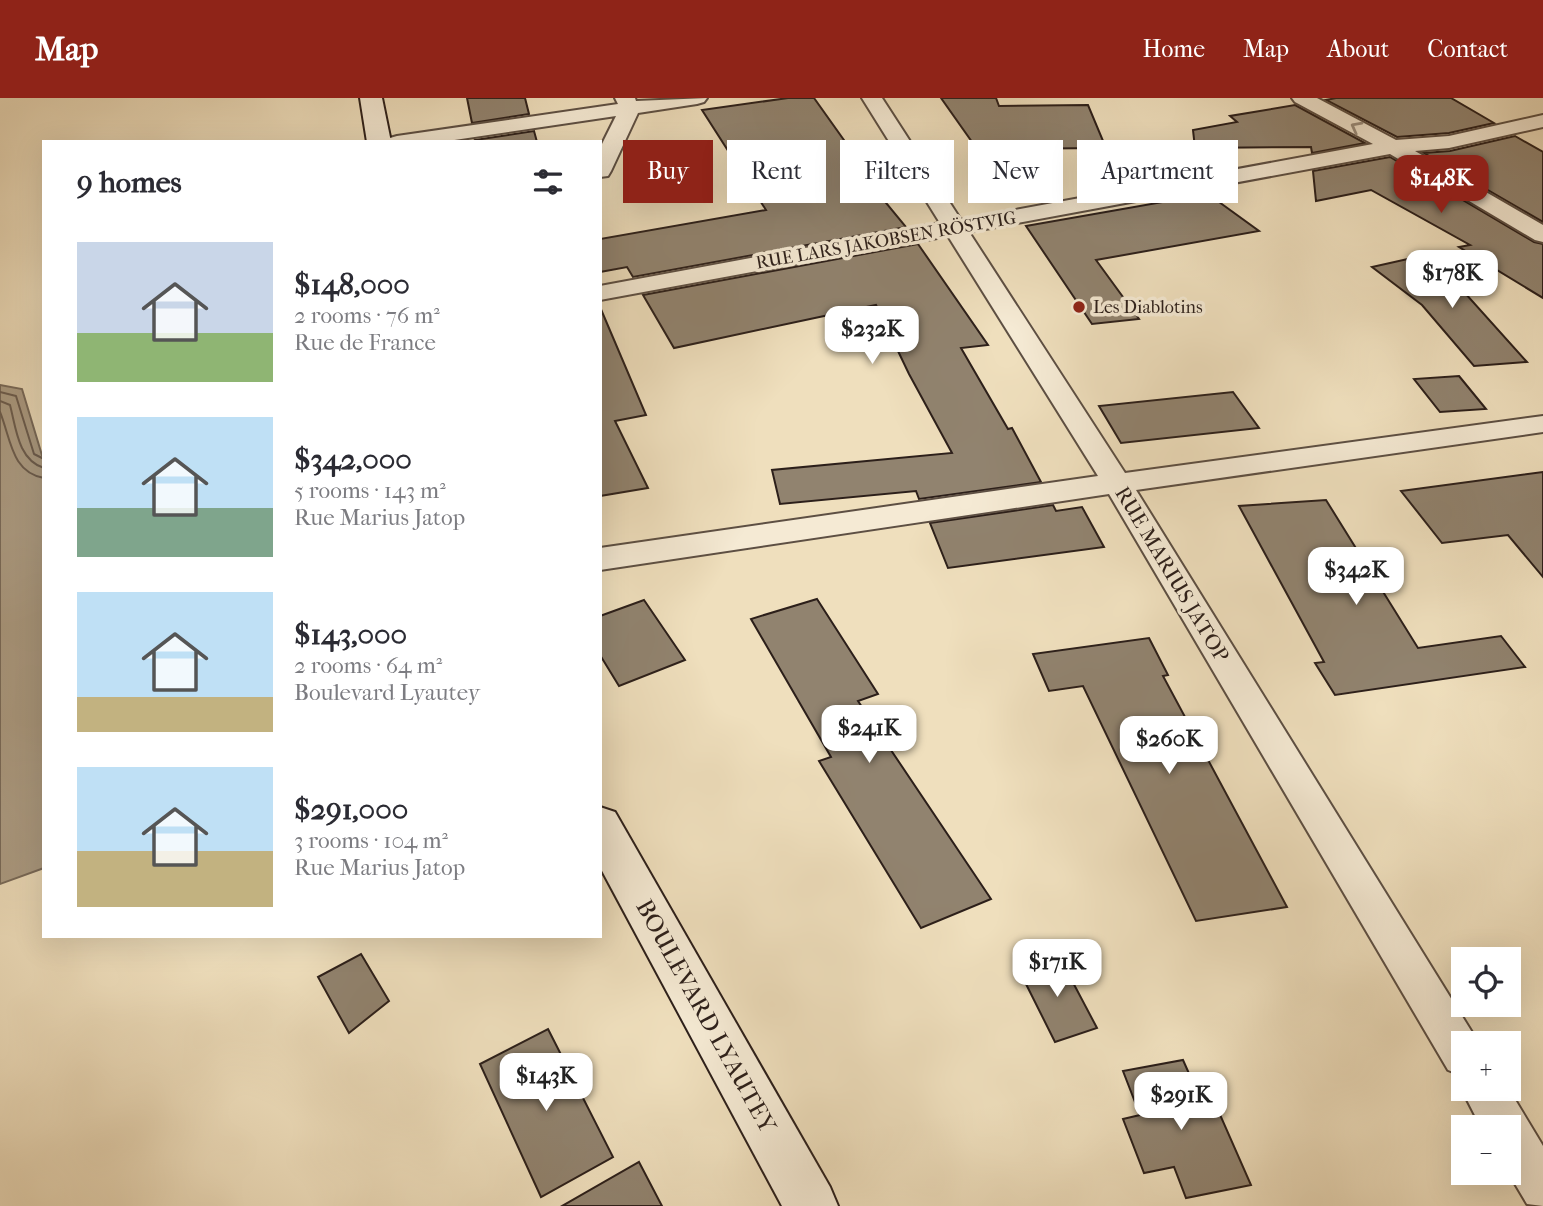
<!DOCTYPE html>
<meta charset="utf-8">
<style>
body{margin:0;font-family:"IM FELL French Canon",serif;background:#f7f7f7;color:#2b2b33;height:100vh;display:flex;flex-direction:column;font-size:26px;white-space:nowrap}
*{box-sizing:border-box;margin:0}
p{font-size:23px;color:#7c7c81}
.icon{flex:none;width:38px;height:38px;fill:none;stroke:currentColor;stroke-width:2;stroke-linecap:round;stroke-linejoin:round}
.map{position:relative;flex:1;overflow:hidden}
.drawer{position:absolute;left:42px;top:42px;width:560px;height:798px;display:flex;flex-direction:column;background:#fff;border-radius:0px;box-shadow:0 7px 28px #0002}
.drawer>*{flex:none}
.top-card{position:absolute;left:623px;top:42px;width:665px;height:63px;display:flex;gap:14px}
.tools{position:absolute;left:1451px;top:849px;display:grid;gap:14px}
.tools a{display:grid;place-items:center;width:70px;height:70px;border-radius:0px;background:#fff;box-shadow:0 7px 28px #0002;font-size:35px}
.price{position:absolute;translate:-50% -60px;padding:0 16px;border-radius:14px;background:#fff;color:#222;font-size:23px;line-height:46px;filter:drop-shadow(0 2px 4px #0008)}
.price::after{content:'';position:absolute;left:50%;top:42px;width:21px;height:16px;margin-left:-10px;background:inherit;clip-path:polygon(0 0,100% 0,50% 100%)}
.price.on{background:#8f2418;color:#fff}
ul{padding:0;list-style:none}
li{display:flex;align-items:center;gap:21px;height:175px;padding:0 35px}
li span{display:grid;place-items:center;flex:none;width:196px;height:140px;border-radius:0px;color:#555}
li>.icon{margin-inline-start:auto}
span .icon{width:84px;height:84px;fill:#fffc;stroke-width:1}
li b{font-size:30px}
h2{display:flex;justify-content:space-between;align-items:center;height:84px;padding:0 35px;font-size:30px}
.pill{padding:0 24px;border-radius:0px;background:#fff;box-shadow:0 7px 28px #0002;font-size:24px;line-height:63px}
.pill.on{background:#8f2418;color:#fff}
header{display:flex;align-items:center;gap:42px;box-sizing:border-box;height:98px;padding:0 35px;background:#8f2418;color:#fff}
header strong{font-size:33px}
nav{display:flex;gap:38px;margin-inline-start:auto;font-size:24px}
.map>svg:first-child{display:block}
.water{fill:#ad9e86;stroke:#796b5b;stroke-width:2}
.lines{fill:none;stroke-linecap:round;stroke-linejoin:round}
.shore{stroke:#6c5e50;stroke-width:2}
.building{fill:#91836f;stroke:#2c1f1a;stroke-width:2}
.street-casing{stroke:#5d4f43;stroke-width:4}
.secondary-casing{stroke:#2c1f1a;stroke-width:4}
.street{fill:#f5ead4;fill-rule:evenodd}
.secondary{fill:#f5ead4;fill-rule:evenodd}
.oneway{stroke:#9b8f80}
.poi-dot{fill:#8f2418;stroke:#f5ead4;stroke-width:2.5}
.labels{text-anchor:middle;stroke-width:7;stroke-linejoin:round;paint-order:stroke}
.far-street-label{font-size:18px;fill:#2c1f1a;stroke:#f5ead4}
.far-poi-label{font-size:18px;fill:#2c1f1a;stroke:#f5ead4;text-anchor:start}
.street-label{font-size:21px;fill:#2c1f1a;stroke:#f5ead4}
.near-street-label{font-size:24px;fill:#2c1f1a;stroke:#f5ead4}
</style>
<header>
<strong>Map</strong>
<nav><a>Home</a><a>Map</a><a>About</a><a>Contact</a></nav>
</header>
<div class="map">
<svg width="1543" height="1108" viewBox="0 0 1543 1108">
<rect width="100%" height="100%" fill="#efdfbd"/>
<filter id="stains"><feTurbulence type="fractalNoise" baseFrequency=".00286" numOctaves="4"/><feColorMatrix values="0 0 0 0 .2 0 0 0 0 .09 0 0 0 0 .02 0 0 0 .5 -.17"/></filter>
<radialGradient id="worn" r=".72"><stop offset=".6" stop-color="#630" stop-opacity="0"/><stop offset="1" stop-color="#630" stop-opacity=".3"/></radialGradient>
<!-- water -->
<polygon class="water" points="0,287 22,291 44,364 44,770 0,786"/>
<g class="lines">
<!-- shore -->
<g class="shore">
<polyline points="0,294 16,298 34,356 44,361"/>
<path d="M0,303L10,307C16,330 18,362 44,370"/>
<path d="M0,314C11,341 11,374 44,380"/>
</g>
</g>
<!-- building -->
<g class="building">
<polygon points="467,0 525,0 529,16 472,25"/>
<polygon points="788,0 814,0 856,59 849,60 906,129 633,179 627,169 600,174 600,141 766,112 702,12"/>
<polygon points="941,0 996,0 999,8 1088,7 1106,50 977,51"/>
<polygon points="1336,0 1451,0 1494,25 1449,35 1397,39 1326,2"/>
<polygon points="1295,7 1365,45 1312,55 1311,49 1195,50 1193,32 1237,24 1230,18"/>
<polygon points="534,33 537,44 476,44 475,42"/>
<polygon points="1515,38 1543,54 1543,124 1424,55 1450,53"/>
<polygon points="1390,59 1534,144 1543,146 1543,200 1459,149 1470,147 1371,92 1316,103 1313,73"/>
<polygon points="1208,96 1259,133 1096,162 1139,221 1092,226 1026,128"/>
<polygon points="918,146 988,247 961,250 1008,331 1012,330 1041,384 919,401 916,393 780,406 772,372 952,355 909,276 876,207 674,250 643,197"/>
<polygon points="1430,156 1527,264 1474,268 1422,207 1372,169"/>
<polygon points="600,209 646,317 615,323 648,390 600,398"/>
<polygon points="1459,278 1486,311 1440,314 1414,281"/>
<polygon points="1233,294 1259,330 1121,345 1099,308"/>
<polygon points="1543,374 1543,479 1508,437 1442,445 1401,393"/>
<polygon points="1326,402 1418,550 1501,538 1525,569 1335,597 1315,565 1324,564 1239,408"/>
<polygon points="1053,407 1056,413 1082,409 1104,449 948,470 930,425"/>
<polygon points="817,501 878,596 858,603 991,801 921,830 819,663 831,659 751,521"/>
<polygon points="644,502 685,562 619,588 600,557 600,518"/>
<polygon points="1149,540 1168,577 1163,578 1287,809 1196,823 1083,588 1049,593 1033,556"/>
<polygon points="361,856 389,903 349,935 318,879"/>
<polygon points="1059,858 1097,930 1055,944 1018,870"/>
<polygon points="548,931 613,1059 541,1099 480,966"/>
<polygon points="1183,962 1206,1014 1218,1012 1251,1087 1186,1100 1174,1069 1144,1075 1123,1021 1140,1017 1123,973"/>
<polygon points="639,1064 662,1108 562,1108"/>
</g>
<g class="lines">
<defs>
<g id="street">
<polygon points="615,0 635,0 636,3 707,0 704,4 697,6 638,15 611,73 608,78 600,79 600,50 616,18 441,44 387,44 390,40 397,38 618,6"/>
<polygon points="862,0 882,0 961,122 1373,46 1295,4 1292,0 1317,0 1396,42 1449,38 1543,17 1543,29 1449,50 1415,53 1543,127 1543,144 1535,142 1390,56 969,134 1125,375 1543,318 1543,334 1136,392 1478,944 1463,945 1463,978 1448,972 1109,396 600,472 600,450 1098,378 948,138 600,202 600,188 940,125"/>
<polygon points="1463,985 1463,990 1508,990 1543,1048 1543,1108 1527,1106 1508,1074 1508,1029 1481,1029 1461,990"/>
</g>
<g id="secondary">
<polygon points="360,0 382,0 391,44 367,44"/>
<polygon points="600,709 615,714 830,1089 838,1108 782,1108 600,769"/>
</g>
</defs>
<!-- street casing -->
<use href="#street" class="street-casing"/>
<!-- secondary casing -->
<use href="#secondary" class="secondary-casing"/>
<!-- street -->
<use href="#street" class="street"/>
<!-- secondary -->
<use href="#secondary" class="secondary"/>
</g>
<!-- one-way arrows -->
<defs><path id="oneway-chevron" d="M-2-3.5L2.5 0L-2 3.5" fill="none" stroke-width="1.6" stroke-linecap="round" stroke-linejoin="round" transform="scale(1.75)"/></defs>
<use class="oneway" href="#oneway-chevron" transform="translate(1356 29) rotate(-152)"/>
<!-- markers -->
<circle class="poi-dot" cx="1079" cy="209" r="7"/>
<g class="labels">
<!-- far-street labels -->
<g class="far-street-label">
<text transform="translate(886 142) rotate(-10)" y="6">RUE LARS JAKOBSEN RÖSTVIG</text>
</g>
<!-- far-poi labels -->
<g class="far-poi-label">
<text x="1093" y="215">Les Diablotins</text>
</g>
<!-- street labels -->
<g class="street-label">
<text transform="translate(1172 476) rotate(59)" y="7">RUE MARIUS JATOP</text>
</g>
<!-- near-street labels -->
<g class="near-street-label">
<text transform="translate(706 918) rotate(61)" y="8">BOULEVARD LYAUTEY</text>
</g>
</g>
<rect width="100%" height="100%" filter="url(#stains)"/>
<rect width="100%" height="100%" fill="url(#worn)"/>
</svg>
<div class="tools">
<a><svg class="icon" aria-label="locate" viewBox="0 0 24 24"><circle cx="12" cy="12" r="6"/><path d="M12 2v4M12 18v4M2 12h4M18 12h4"/></svg></a>
<a>+</a>
<a>−</a>
</div>
<b class="price on" style="left:1441px;top:117px">$148K</b>
<b class="price" style="left:1452px;top:212px">$178K</b>
<b class="price" style="left:872px;top:268px">$232K</b>
<b class="price" style="left:1356px;top:509px">$342K</b>
<b class="price" style="left:869px;top:667px">$241K</b>
<b class="price" style="left:1169px;top:678px">$260K</b>
<b class="price" style="left:1057px;top:901px">$171K</b>
<b class="price" style="left:546px;top:1015px">$143K</b>
<b class="price" style="left:1181px;top:1034px">$291K</b>
<div class="top-card">
<a class="pill on">Buy</a>
<a class="pill">Rent</a>
<a class="pill">Filters</a>
<a class="pill">New</a>
<a class="pill">Apartment</a>
</div>
<section class="drawer">
<h2>9 homes<svg class="icon" aria-label="filters" viewBox="0 0 24 24"><path d="M4 7h16M4 17h16"/><circle cx="9" cy="7" r="2"/><circle cx="15" cy="17" r="2"/></svg></h2>
<ul>
<li><span style="background:linear-gradient(#c9d6e8 65%,#8fb573 0)"><svg class="icon" aria-label="home" viewBox="0 0 24 24"><path d="M3 11l9-7 9 7M6 9v11h12V9"/></svg></span><div><b>$148,000</b><p>2 rooms · 76 m²</p><p>Rue de France</p></div></li>
<li><span style="background:linear-gradient(#bfe0f5 65%,#7fa58c 0)"><svg class="icon" aria-label="home" viewBox="0 0 24 24"><path d="M3 11l9-7 9 7M6 9v11h12V9"/></svg></span><div><b>$342,000</b><p>5 rooms · 143 m²</p><p>Rue Marius Jatop</p></div></li>
<li><span style="background:linear-gradient(#bfe0f5 75%,#c2b280 0)"><svg class="icon" aria-label="home" viewBox="0 0 24 24"><path d="M3 11l9-7 9 7M6 9v11h12V9"/></svg></span><div><b>$143,000</b><p>2 rooms · 64 m²</p><p>Boulevard Lyautey</p></div></li>
<li><span style="background:linear-gradient(#bfe0f5 60%,#c2b280 0)"><svg class="icon" aria-label="home" viewBox="0 0 24 24"><path d="M3 11l9-7 9 7M6 9v11h12V9"/></svg></span><div><b>$291,000</b><p>3 rooms · 104 m²</p><p>Rue Marius Jatop</p></div></li>
</ul>
</section>
</div>
